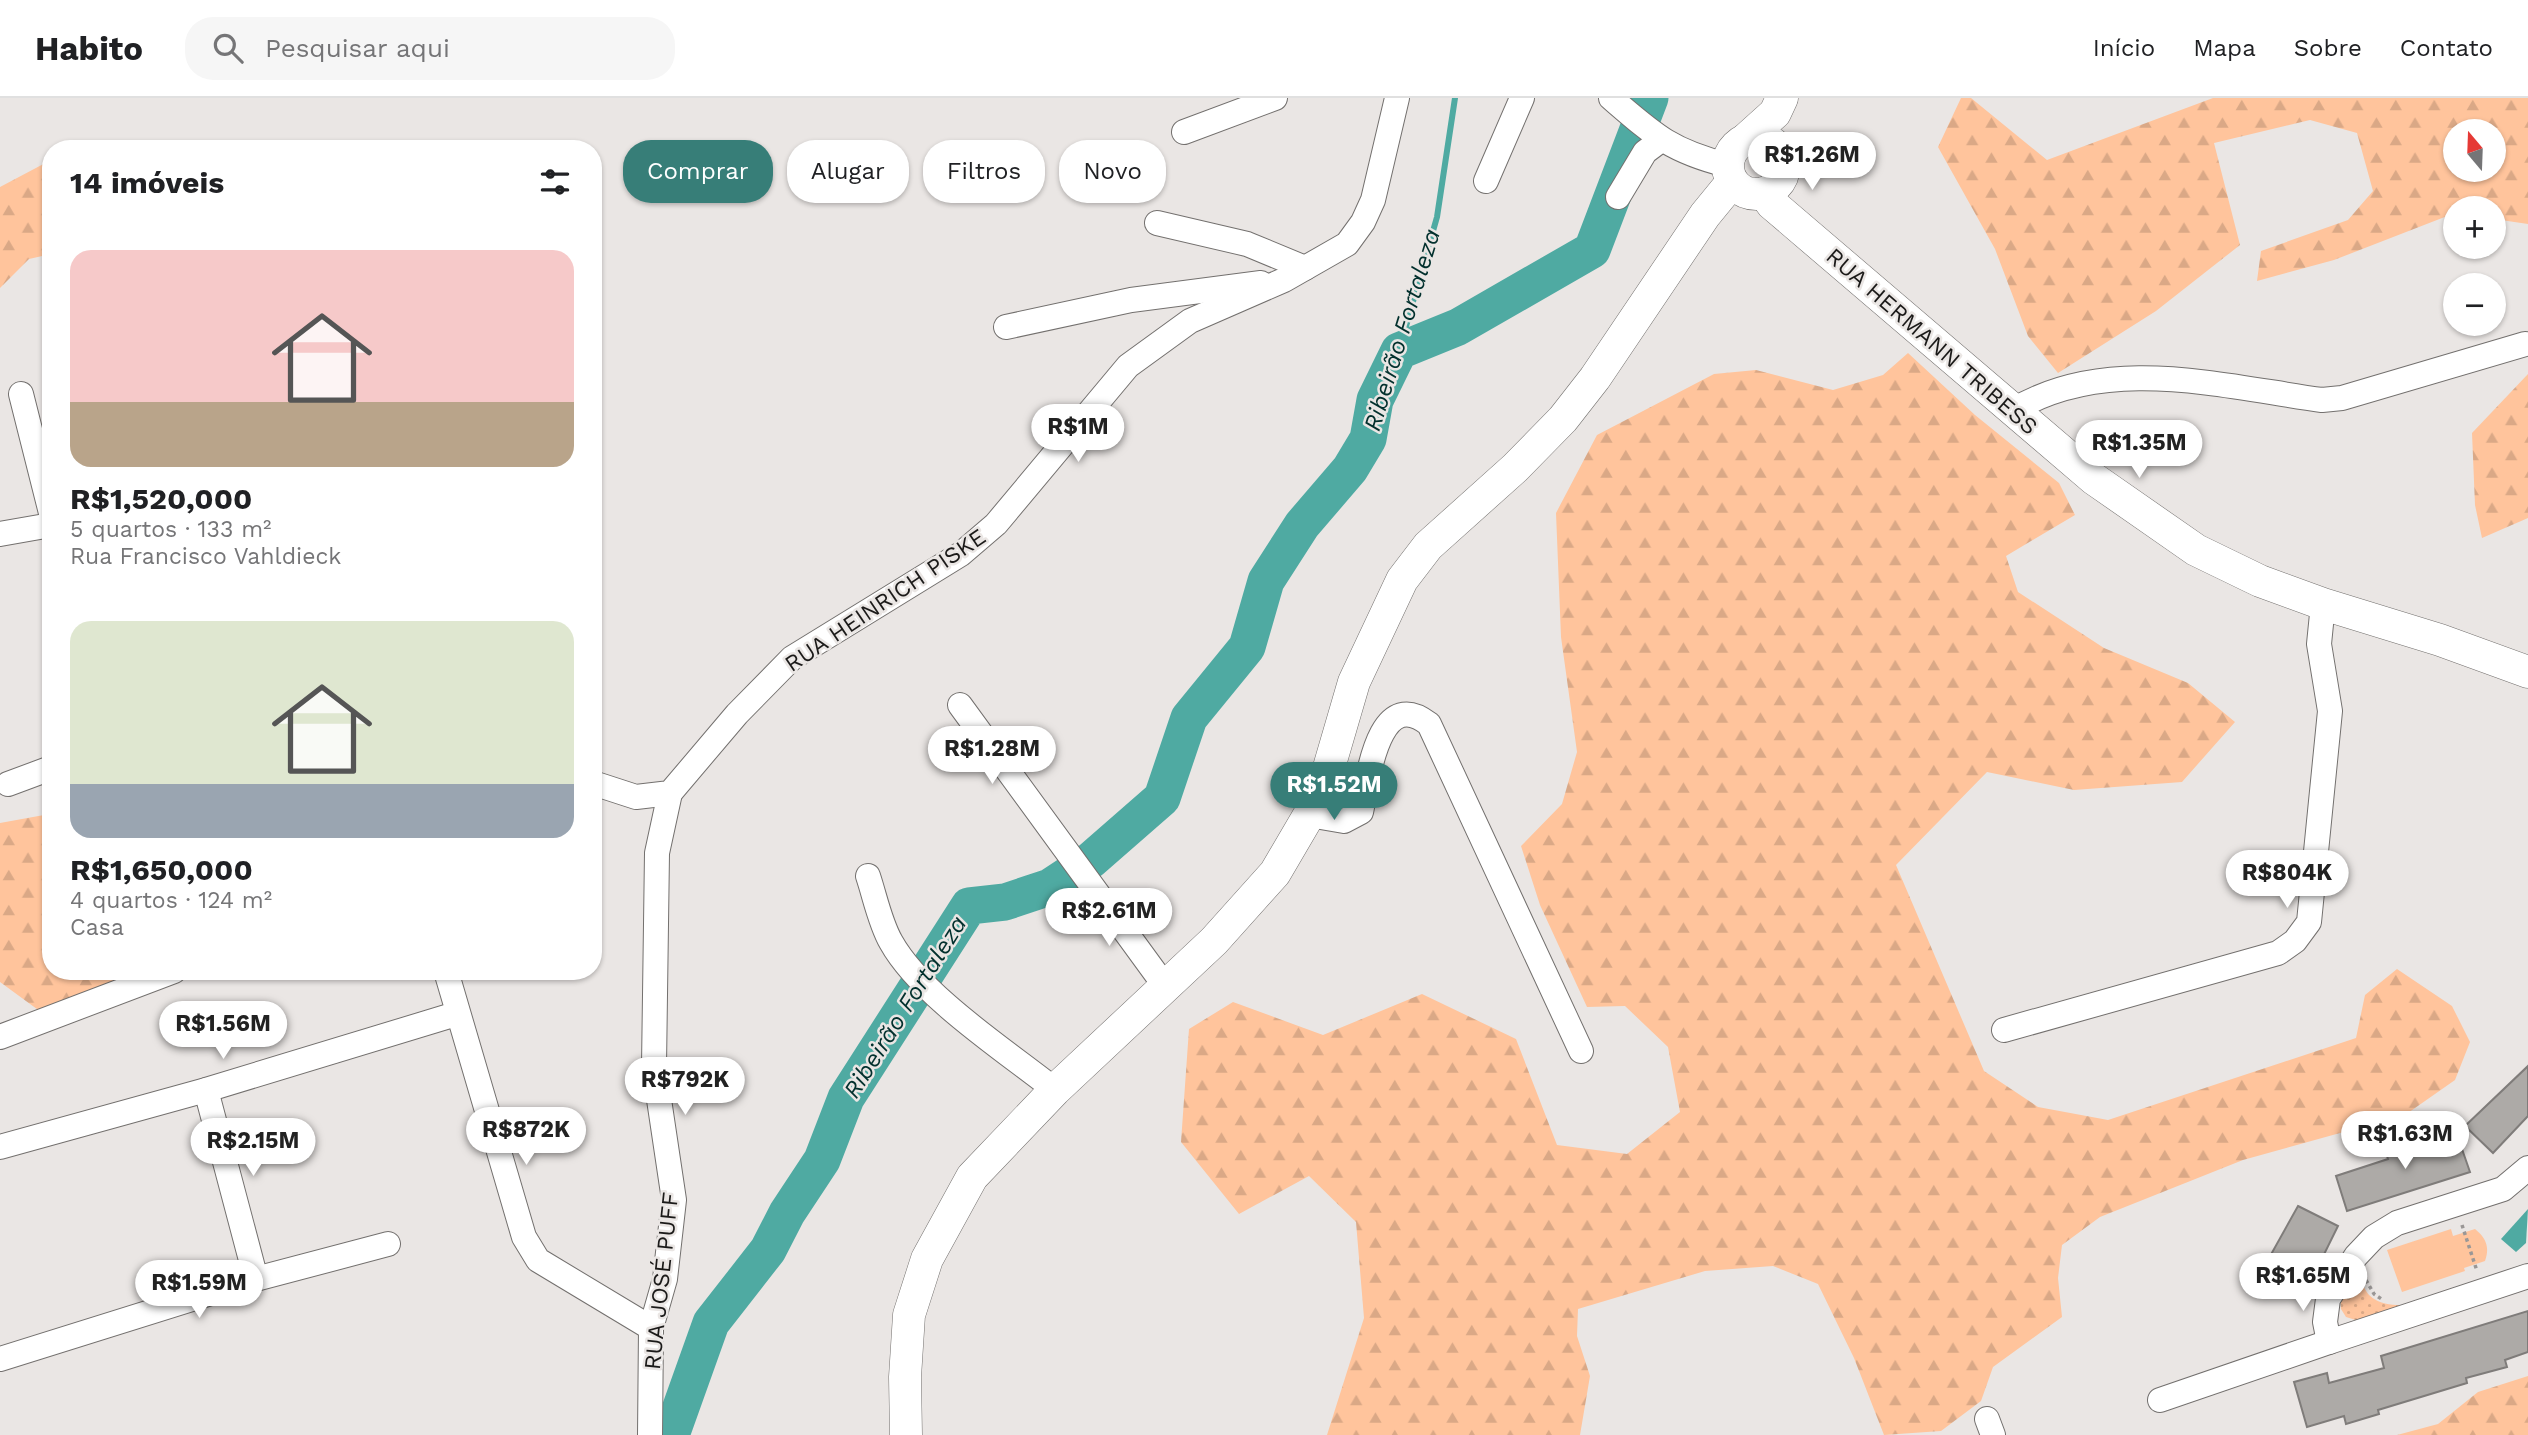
<!DOCTYPE html>
<html lang="pt">
<meta charset="utf-8">
<style>
body{margin:0;font-family:"Work Sans",sans-serif;background:#f6f6f6;color:#202124;height:100vh;display:flex;flex-direction:column;font-size:26px;white-space:nowrap}
*{box-sizing:border-box;margin:0}
p{font-size:23px;color:#757577}
.icon{flex:none;width:38px;height:38px;fill:none;stroke:currentColor;stroke-width:2;stroke-linecap:round;stroke-linejoin:round}
.map{position:relative;flex:1;overflow:hidden}
.side{position:absolute;left:42px;top:42px;width:560px;height:840px;display:flex;flex-direction:column;background:#fff;border-radius:28px;box-shadow:0 2px 5px #0004}
.side>*{flex:none}
.top-card{position:absolute;left:623px;top:42px;width:665px;height:63px;display:flex;gap:14px}
.needle{width:46px;rotate:341deg}
.controls{position:absolute;left:2443px;top:21px;display:grid;gap:14px}
.controls a{display:grid;place-items:center;width:63px;height:63px;border-radius:50%;background:#fff;box-shadow:0 2px 5px #0004;font-size:35px}
.price{position:absolute;translate:-50% -60px;padding:0 16px;border-radius:24px;background:#fff;color:#222;font-size:23px;line-height:46px;filter:drop-shadow(0 2px 4px #0008)}
.price::after{content:'';position:absolute;left:50%;top:42px;width:21px;height:16px;margin-left:-10px;background:inherit;clip-path:polygon(0 0,100% 0,50% 100%)}
.price.active{background:#377e78;color:#fff}
ul{padding:0;list-style:none}
li{display:grid;align-content:center;gap:14px;height:371px;padding:0 28px}
li span{display:grid;place-items:center;height:217px;border-radius:21px;color:#555}
li>.icon{margin-inline-start:auto}
span .icon{width:126px;height:126px;fill:#fffc;stroke-width:1}
li b{font-size:30px}
h2{display:flex;justify-content:space-between;align-items:center;height:84px;padding:0 28px;font-size:30px}
.tag{padding:0 24px;border-radius:28px;background:#fff;box-shadow:0 2px 5px #0004;font-size:24px;line-height:63px}
.tag.active{background:#377e78;color:#fff}
header{display:flex;align-items:center;gap:42px;box-sizing:border-box;height:98px;padding:0 35px;background:#fff;border-bottom:2px solid #e0e0e0}
header strong{font-size:33px}
nav{display:flex;gap:38px;margin-inline-start:auto;font-size:24px}
.search{width:490px;height:63px;background:#f6f6f6;display:flex;align-items:center;gap:18px;box-sizing:border-box;padding:0 24px;border-radius:28px;color:#757577;font-size:26px}
.map>svg:first-child{display:block}
.grass{fill:url(#grass-dots)}
.forest{fill:url(#forest-firs);fill-rule:evenodd}
.park{fill:#ffc49c}
.water{fill:#4faaa2}
.lines{fill:none;stroke-linecap:round;stroke-linejoin:round}
.stream{stroke:#4faaa2;stroke-width:6}
.river{stroke:#4faaa2;stroke-width:37}
.building{fill:#adaaa7;stroke:#7f7c7a;stroke-width:2}
.minor-casing{stroke:#73706e;stroke-width:26}
.major-casing{stroke:#73706e;stroke-width:33}
.path{stroke:#9a9796;stroke-width:3.5;stroke-dasharray:3.5 3.5;stroke-linecap:butt}
.minor{stroke:#fff;stroke-width:24}
.major{stroke:#fff;stroke-width:32}
.labels{text-anchor:middle;stroke-width:5;stroke-linejoin:round;paint-order:stroke}
.street-label{font-size:23px;fill:#1b1a19;stroke:#eae6e4}
.water-label{font-size:24px;font-style:italic;fill:#02302d;stroke:#eae6e4}
</style>
<header>
<strong>Habito</strong>
<div class="search"><svg class="icon" aria-label="search" viewBox="0 0 24 24"><circle cx="10" cy="10" r="6"/><path d="M15 15l6 6"/></svg>Pesquisar aqui</div>
<nav><a>Início</a><a>Mapa</a><a>Sobre</a><a>Contato</a></nav>
</header>
<div class="map">
<svg width="2528" height="1337" viewBox="0 0 2528 1337">
<defs>
<pattern id="grass-dots" width="8" height="8" patternUnits="userSpaceOnUse" patternTransform="scale(1.75)"><rect width="8" height="8" fill="#ffc49c"/><path d="M2 2h.1M6 6h.1" fill="none" stroke="#daa886" stroke-width="1.8" stroke-linecap="round"/></pattern>
<pattern id="forest-firs" width="22" height="20" patternUnits="userSpaceOnUse" patternTransform="scale(1.75)"><rect width="22" height="20" fill="#ffc49c"/><path d="M5 1l3.5 6h-7zM16 11l3.5 6h-7z" fill="#daa886"/></pattern>
</defs>
<rect width="100%" height="100%" fill="#eae6e4"/>
<!-- grass -->
<path class="grass" d="M2363,1163C2356,1198 2377,1209 2408,1207L2359,1223L2346,1219L2341,1211L2340,1199Z"/>
<!-- forest -->
<g class="forest">
<path d="M1961,0H1971L2047,62L2213,0H2528V126L2494,121V110H2455V115L2334,162L2257,183L2261,153L2348,122L2373,93L2357,35L2310,22L2214,45L2240,147L2156,213L2058,275L2028,238L1995,151L1938,49ZM2455,33H2494V72H2455Z"/>
<polygon points="51,62 51,156 29,161 0,190 0,89"/>
<polygon points="1908,255 1975,317 2059,385 2075,417 2006,458 2018,494 2104,550 2188,585 2235,624 2182,684 2074,692 1987,674 1896,767 1984,973 2038,1009 2108,1022 2356,940 2365,897 2397,871 2452,908 2470,944 2455,982 2405,1017 2243,1062 2100,1119 2062,1147 2058,1180 2062,1219 1993,1269 1981,1303 1941,1333 1884,1337 1854,1260 1818,1186 1773,1168 1705,1173 1578,1211 1577,1238 1590,1278 1580,1337 1327,1337 1364,1220 1356,1124 1309,1078 1239,1116 1181,1044 1189,931 1233,904 1323,937 1422,896 1516,941 1557,1047 1627,1056 1680,1014 1668,949 1625,908 1587,909 1540,807 1521,748 1562,706 1577,654 1561,539 1556,415 1597,337 1714,276 1756,272 1833,292 1883,277"/>
<polygon points="2528,276 2528,420 2482,440 2475,407 2472,335"/>
<polygon points="44,717 51,723 51,873 141,873 41,914 0,884 0,725"/>
<polygon points="2528,1278 2528,1337 2397,1337 2438,1326 2478,1294"/>
</g>
<!-- park -->
<path class="park" d="M2451,1131L2453,1138L2475,1131C2486,1140 2490,1149 2485,1163L2464,1170L2465,1173L2402,1194L2387,1152Z"/>
<!-- water -->
<polygon class="water" points="2528,1111 2526,1145 2516,1154 2501,1141"/>
<g class="lines">
<!-- stream -->
<polyline class="stream" points="1399,253 1437,119 1455,0"/>
<!-- river -->
<polyline class="river" points="671,1337 711,1225 768,1152 787,1115 822,1062 846,1000 969,808 1005,804 1050,789 1091,762 1162,700 1189,620 1247,549 1266,483 1302,427 1350,371 1368,341 1375,302 1399,253 1458,229 1592,152 1650,0"/>
</g>
<!-- building -->
<g class="building">
<polygon points="2528,968 2528,1018 2493,1055 2465,1028"/>
<polygon points="2455,1031 2470,1074 2347,1113 2336,1078 2388,1061 2386,1055"/>
<polygon points="2298,1108 2338,1128 2302,1201 2259,1178"/>
<polygon points="2528,1213 2528,1254 2505,1262 2507,1269 2466,1280 2467,1285 2378,1312 2379,1316 2346,1326 2344,1318 2307,1329 2294,1284 2327,1275 2329,1285 2384,1270 2381,1258"/>
</g>
<g class="lines">
<defs>
<g id="minor">
<path d="M1611,0C1654,37 1671,53 1727,67"/>
<polyline points="1184,34 1275,0"/>
<polyline points="1486,83 1522,0"/>
<polyline points="1618,99 1645,54 1661,42"/>
<polyline points="1157,125 1247,146 1305,170"/>
<polyline points="1006,229 1131,202 1261,185"/>
<polyline points="21,296 51,415"/>
<path d="M2012,313C2106,256 2220,288 2322,302L2342,300L2525,246"/>
<polyline points="0,436 51,427"/>
<polyline points="960,607 1165,888"/>
<polyline points="593,685 636,699 670,695 737,616 792,560 961,456 996,426 1128,268 1190,223 1284,182 1347,146 1363,124 1373,102 1397,0"/>
<polyline points="8,686 51,670"/>
<path d="M1309,717L1344,723L1361,714C1368,682 1378,586 1429,626L1581,953"/>
<path d="M868,778C875,799 880,825 891,844C921,898 1006,953 1055,992"/>
<polyline points="446,873 524,1139 538,1162 651,1230"/>
<polyline points="2004,932 2278,855 2295,843 2309,824 2330,613 2319,546 2323,506"/>
<polyline points="0,939 174,873"/>
<polyline points="206,992 256,1181"/>
<polyline points="0,1049 206,992 456,916"/>
<polyline points="2528,1070 2503,1091 2397,1125 2374,1139 2356,1158 2328,1201 2325,1224 2329,1244 2528,1178"/>
<polyline points="0,1261 256,1181 388,1146"/>
<polyline points="2160,1302 2329,1244"/>
<polyline points="1987,1321 1993,1337"/>
<polyline points="650,1337 651,1230 665,1181 674,1102 654,968 657,755 670,695"/>
</g>
<g id="major">
<circle cx="1756" cy="68" r="28"/>
<polyline points="1745,42 1775,15 1782,0"/>
<polyline points="1764,95 1772,106 2094,381 2196,452 2260,483 2323,506 2440,542 2528,574"/>
<polyline points="906,1337 905,1279 909,1217 927,1161 972,1079 1055,992 1214,843 1275,775 1309,717 1328,673 1354,584 1402,482 1428,448 1515,370 1563,321 1595,280 1705,117 1732,84"/>
</g>
</defs>
<!-- minor casing -->
<use href="#minor" class="minor-casing"/>
<!-- major casing -->
<use href="#major" class="major-casing"/>
<!-- path -->
<g class="path">
<polyline points="2462,1127 2477,1173"/>
<polyline points="2366,1182 2374,1196 2383,1202"/>
</g>
<!-- minor -->
<use href="#minor" class="minor"/>
<!-- major -->
<use href="#major" class="major"/>
</g>
<g class="labels">
<!-- street labels -->
<g class="street-label">
<text transform="translate(1932 243) rotate(41)" y="8">RUA HERMANN TRIBESS</text>
<text transform="translate(885 502) rotate(-34)" y="8">RUA HEINRICH PISKE</text>
<text transform="translate(661 1183) rotate(-84)" y="8">RUA JOSÉ PUFF</text>
</g>
<!-- water labels -->
<g class="water-label">
<text transform="translate(1402 232) rotate(-73)" y="8">Ribeirão Fortaleza</text>
<text transform="translate(905 909) rotate(-58)" y="8">Ribeirão Fortaleza</text>
</g>
</g>
</svg>
<div class="controls">
<a><svg class="needle" viewBox="-14 -14 28 28"><path d="M0-13l5 13h-10z" fill="#e53935"/><path d="M0 13l5-13h-10z" fill="#757577"/></svg></a>
<a>+</a>
<a>−</a>
</div>
<b class="price" style="left:1812px;top:94px">R$1.26M</b>
<b class="price" style="left:1078px;top:366px">R$1M</b>
<b class="price" style="left:2139px;top:382px">R$1.35M</b>
<b class="price" style="left:992px;top:688px">R$1.28M</b>
<b class="price active" style="left:1334px;top:724px">R$1.52M</b>
<b class="price" style="left:2287px;top:812px">R$804K</b>
<b class="price" style="left:1109px;top:850px">R$2.61M</b>
<b class="price" style="left:223px;top:963px">R$1.56M</b>
<b class="price" style="left:685px;top:1019px">R$792K</b>
<b class="price" style="left:526px;top:1069px">R$872K</b>
<b class="price" style="left:2405px;top:1073px">R$1.63M</b>
<b class="price" style="left:253px;top:1080px">R$2.15M</b>
<b class="price" style="left:2303px;top:1215px">R$1.65M</b>
<b class="price" style="left:199px;top:1222px">R$1.59M</b>
<div class="top-card">
<a class="tag active">Comprar</a>
<a class="tag">Alugar</a>
<a class="tag">Filtros</a>
<a class="tag">Novo</a>
</div>
<section class="side">
<h2>14 imóveis<svg class="icon" aria-label="filters" viewBox="0 0 24 24"><path d="M4 7h16M4 17h16"/><circle cx="9" cy="7" r="2"/><circle cx="15" cy="17" r="2"/></svg></h2>
<ul>
<li><span style="background:linear-gradient(#f6c9c9 70%,#b9a48a 0)"><svg class="icon" aria-label="home" viewBox="0 0 24 24"><path d="M3 11l9-7 9 7M6 9v11h12V9"/></svg></span><div><b>R$1,520,000</b><p>5 quartos · 133 m²</p><p>Rua Francisco Vahldieck</p></div></li>
<li><span style="background:linear-gradient(#dfe7d0 75%,#9aa5b1 0)"><svg class="icon" aria-label="home" viewBox="0 0 24 24"><path d="M3 11l9-7 9 7M6 9v11h12V9"/></svg></span><div><b>R$1,650,000</b><p>4 quartos · 124 m²</p><p>Casa</p></div></li>
</ul>
</section>
</div>
